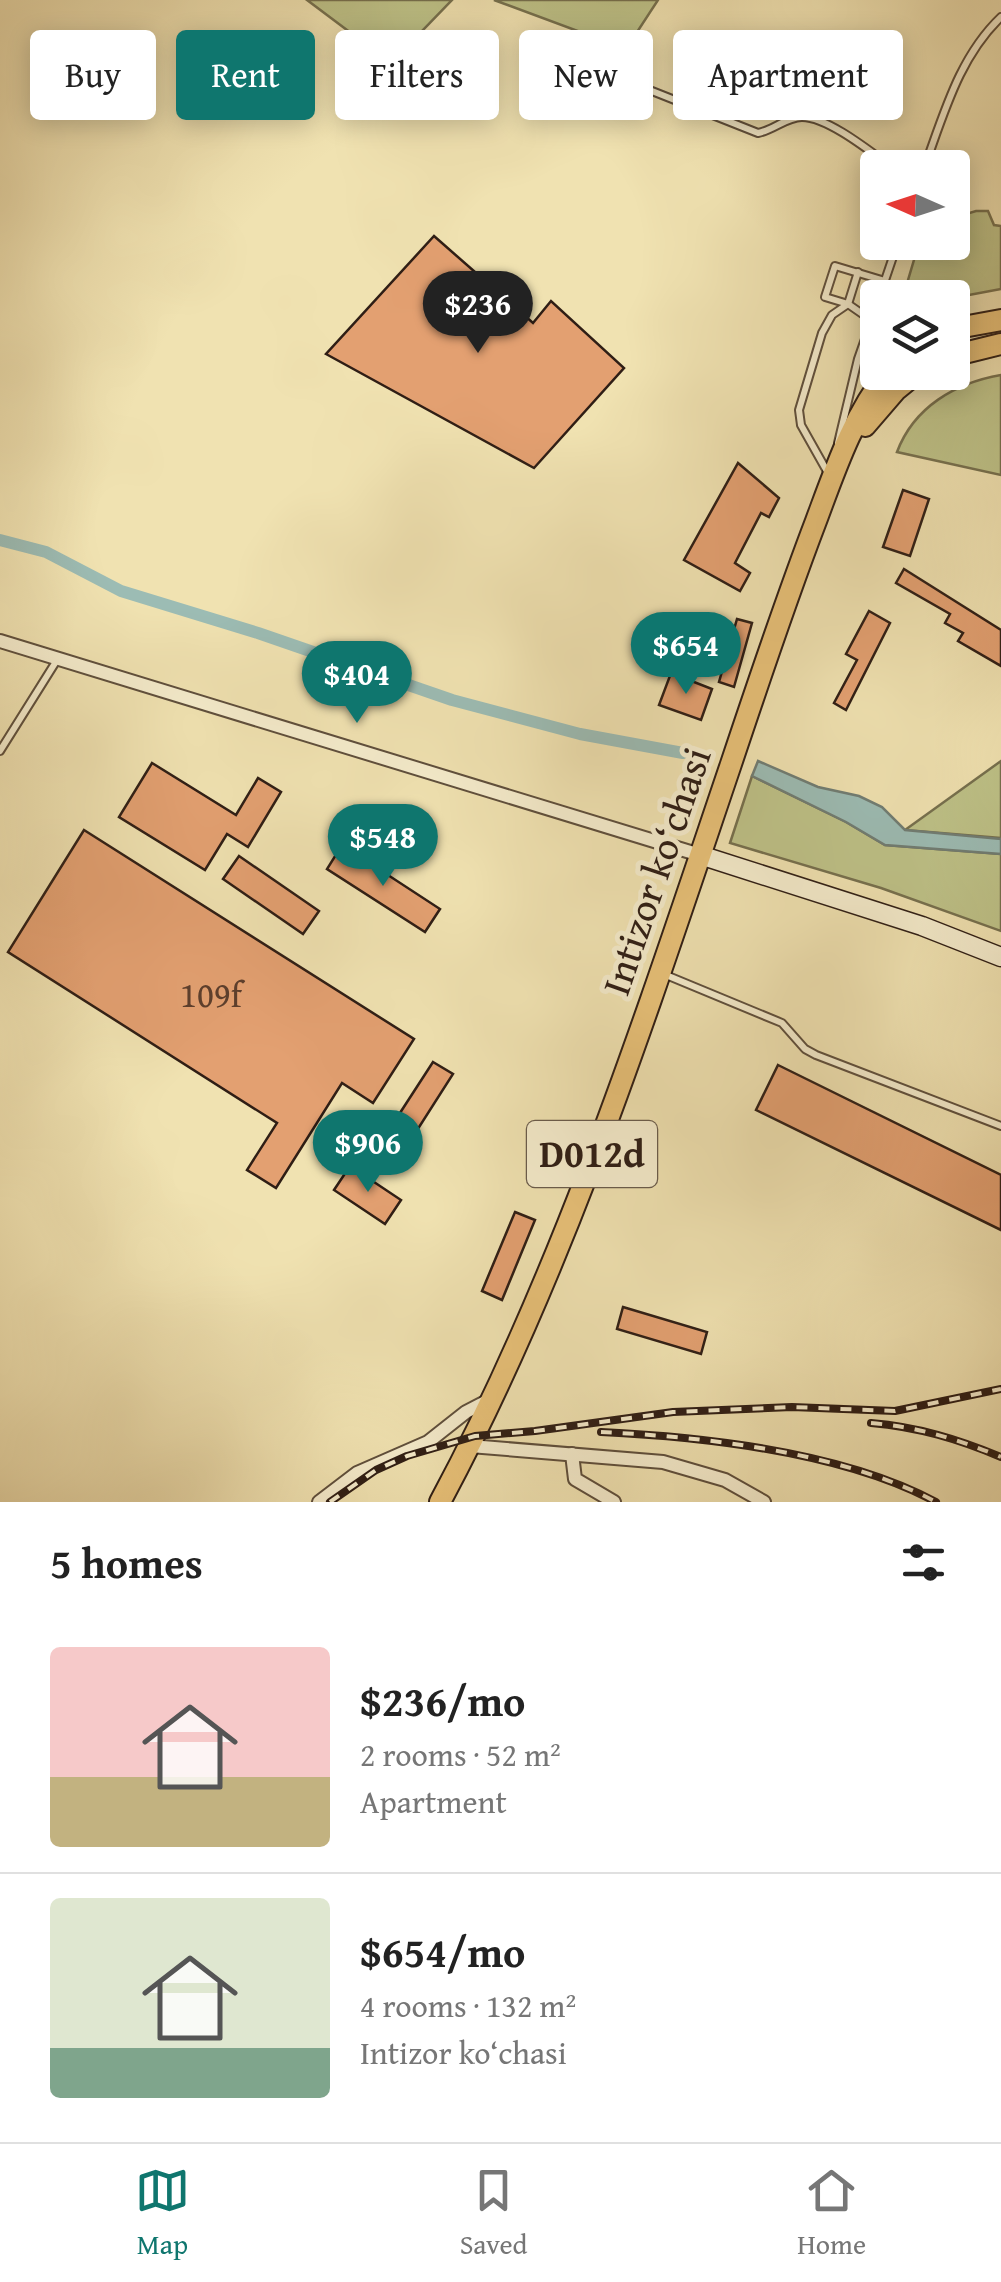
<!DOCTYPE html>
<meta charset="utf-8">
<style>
body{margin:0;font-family:"Gentium Book Plus",serif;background:#f2f2f2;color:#222;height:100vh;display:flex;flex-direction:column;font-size:38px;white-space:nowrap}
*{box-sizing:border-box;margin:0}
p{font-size:32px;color:#767676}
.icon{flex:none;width:55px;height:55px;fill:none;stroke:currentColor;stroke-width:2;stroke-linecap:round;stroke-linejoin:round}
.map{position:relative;height:1502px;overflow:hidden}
.panel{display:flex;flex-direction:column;background:#fff;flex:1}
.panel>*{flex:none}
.guide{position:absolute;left:30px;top:30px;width:942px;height:90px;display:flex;gap:20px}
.needle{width:65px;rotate:273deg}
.fabs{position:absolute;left:860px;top:150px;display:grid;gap:20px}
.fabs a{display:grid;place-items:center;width:110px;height:110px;border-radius:10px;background:#fff;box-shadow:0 5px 25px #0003;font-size:50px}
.price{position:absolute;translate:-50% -85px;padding:0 22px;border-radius:35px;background:#0f766e;color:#fff;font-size:32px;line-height:65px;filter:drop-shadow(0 2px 5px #0008)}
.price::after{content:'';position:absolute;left:50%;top:60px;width:30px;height:22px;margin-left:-15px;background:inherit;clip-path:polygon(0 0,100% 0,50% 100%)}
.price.on{background:#222;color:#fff}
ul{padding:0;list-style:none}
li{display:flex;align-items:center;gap:30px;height:250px;padding:0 50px}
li+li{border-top:2px solid #e0e0e0}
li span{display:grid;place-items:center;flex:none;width:280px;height:200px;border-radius:10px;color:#555}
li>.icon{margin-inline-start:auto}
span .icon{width:120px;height:120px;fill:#fffc;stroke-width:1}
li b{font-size:42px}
h2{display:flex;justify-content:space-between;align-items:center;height:120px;padding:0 50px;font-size:42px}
.tag{padding:0 35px;border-radius:10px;background:#fff;box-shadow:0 5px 25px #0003;font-size:35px;line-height:90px}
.tag.on{background:#0f766e;color:#fff}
.tabs{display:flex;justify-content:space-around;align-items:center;height:140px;border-top:2px solid #e0e0e0;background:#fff;font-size:28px;color:#767676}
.tabs a{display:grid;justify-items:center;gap:5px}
.tabs .on{color:#0f766e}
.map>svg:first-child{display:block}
.green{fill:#bec288;stroke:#76704e;stroke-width:2.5}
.water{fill:#9cbcb4;stroke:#707d74;stroke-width:2.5}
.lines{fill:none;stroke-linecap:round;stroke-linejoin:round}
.canal{stroke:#9cbcb4;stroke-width:12}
.building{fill:#e3a071;stroke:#2f1e15;stroke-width:2.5}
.lane-casing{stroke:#5f4f3c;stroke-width:10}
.street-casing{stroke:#5f4f3c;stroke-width:16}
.secondary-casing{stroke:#2f1e15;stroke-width:21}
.primary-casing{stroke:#2f1e15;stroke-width:24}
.lane{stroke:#f5eccc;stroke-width:6}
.street{stroke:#f5eccc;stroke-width:12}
.secondary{stroke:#f5eccc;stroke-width:18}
.primary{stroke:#e8c178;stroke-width:20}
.rail-casing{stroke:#2f1e15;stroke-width:8}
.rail{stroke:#f5eccc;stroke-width:4;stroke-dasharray:11;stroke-linecap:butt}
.labels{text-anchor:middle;stroke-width:10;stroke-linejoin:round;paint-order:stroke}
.number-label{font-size:35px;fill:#5c3e2c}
.shield{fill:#f5eccc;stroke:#6a5c4c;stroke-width:2.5}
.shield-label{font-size:38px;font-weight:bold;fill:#2f1e15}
.street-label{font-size:40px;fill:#2f1e15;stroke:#f5eccc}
</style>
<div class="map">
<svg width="1001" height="1502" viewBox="0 0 1001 1502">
<rect width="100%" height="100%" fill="#f0e2b1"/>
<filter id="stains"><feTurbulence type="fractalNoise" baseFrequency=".002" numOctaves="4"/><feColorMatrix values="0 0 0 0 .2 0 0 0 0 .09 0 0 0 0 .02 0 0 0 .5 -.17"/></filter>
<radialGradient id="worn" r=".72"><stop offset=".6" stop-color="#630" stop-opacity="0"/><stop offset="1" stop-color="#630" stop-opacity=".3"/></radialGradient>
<!-- green -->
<g class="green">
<polygon points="307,0 452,0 391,63"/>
<polygon points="494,0 658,0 626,49"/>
<polygon points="976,211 988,211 994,225 1001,226 1001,289 953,298 903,297 919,243 952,242 953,218"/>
<path d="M1001,375V475L897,452C914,407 955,383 1001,375Z"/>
<polygon points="1001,761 1001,838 905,830"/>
<polygon points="752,776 846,822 885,845 1001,854 1001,931 881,888 730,843"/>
</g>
<!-- water -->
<polygon class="water" points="758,761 818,787 859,796 882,807 905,830 1001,839 1001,854 885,845 846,822 752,776"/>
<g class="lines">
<!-- canal -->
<polyline class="canal" points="0,540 46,552 121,591 258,633 452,700 580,734 683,753"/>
</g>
<!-- building -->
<g class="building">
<polygon points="434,236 533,323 551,301 624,368 534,468 326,354"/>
<polygon points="738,463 779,498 769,517 761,513 735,563 750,573 740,591 684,560"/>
<polygon points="903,490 929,499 910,556 883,547"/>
<polygon points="904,569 1001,630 1001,666 958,641 963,633 945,623 950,614 896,583"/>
<polygon points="869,611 890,623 846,710 834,703 857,660 846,654"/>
<polygon points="737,619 752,623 734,687 719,682"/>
<polygon points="671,673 712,689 701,720 659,705"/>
<polygon points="152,763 236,815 258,778 281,792 248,847 227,834 205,870 119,817"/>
<polygon points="84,830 414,1039 373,1103 342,1083 276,1188 247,1170 277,1123 8,952"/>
<polygon points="342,845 440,909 425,932 327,869"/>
<polygon points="239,856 319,911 303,934 223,879"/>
<polygon points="433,1062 453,1074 407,1146 387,1133"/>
<polygon points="778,1065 1001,1175 1001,1230 756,1110"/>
<polygon points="350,1166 401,1200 385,1224 334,1190"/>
<polygon points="515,1212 535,1220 502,1300 482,1291"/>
<polygon points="623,1307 707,1332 701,1354 617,1329"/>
</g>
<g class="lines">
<defs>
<g id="lane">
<path d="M604,72L758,133C774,130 786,117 802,117C828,117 871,152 893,168"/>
<path d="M924,168C944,114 959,57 1001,17"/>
<polyline points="879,298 898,242"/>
<polyline points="871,320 848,304 825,297 835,266 885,281"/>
<polyline points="838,443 858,359 878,302"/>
<polyline points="828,473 801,425 799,410 822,333 832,315 848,304 858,272"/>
<polyline points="0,751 57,660"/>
<polyline points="666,975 782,1023 805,1049 816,1055 1001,1126"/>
</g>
<g id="street">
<polyline points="0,641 700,855"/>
<polyline points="470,1446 663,1462 725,1480 764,1502"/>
<polyline points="572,1454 575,1479 614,1502"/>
<polyline points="319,1502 357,1473 428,1442 466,1412 491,1399"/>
</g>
<polyline id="secondary" points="700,855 922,926 1001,957"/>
<g id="primary">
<polyline points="952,329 1001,320"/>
<polyline points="952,356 1001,344"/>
<polyline points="865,426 896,390 918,372"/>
<path d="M440,1502C564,1271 647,1012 731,764C758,683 785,602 816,521C835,470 853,416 888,372"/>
</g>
</defs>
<!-- lane casing -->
<use href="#lane" class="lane-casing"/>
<!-- street casing -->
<use href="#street" class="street-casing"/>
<!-- secondary casing -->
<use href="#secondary" class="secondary-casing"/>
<!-- primary casing -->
<use href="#primary" class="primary-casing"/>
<!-- lane -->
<use href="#lane" class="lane"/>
<!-- street -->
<use href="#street" class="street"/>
<!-- secondary -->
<use href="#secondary" class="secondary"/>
<!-- primary -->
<use href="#primary" class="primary"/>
<defs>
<g id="rail">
<path d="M871,1423C918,1427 958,1439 1001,1457"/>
<path d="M601,1432C706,1437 843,1452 936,1502"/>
<polyline points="330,1502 376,1470 407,1456 475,1436 535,1431 673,1412 792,1407 895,1411 1001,1389"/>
</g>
</defs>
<!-- rail casing -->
<use href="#rail" class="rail-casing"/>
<!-- rail -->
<use href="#rail" class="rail"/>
</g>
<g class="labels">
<!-- number labels -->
<g class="number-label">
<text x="211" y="1007">109f</text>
</g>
<!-- shield labels -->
<rect class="shield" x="527" y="1121" width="130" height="66" rx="8"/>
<g class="shield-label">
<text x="592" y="1167">D012d</text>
</g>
<!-- street labels -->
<g class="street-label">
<text transform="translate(656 871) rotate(-71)" y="14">Intizor ko‘chasi</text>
</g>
</g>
<rect width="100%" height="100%" filter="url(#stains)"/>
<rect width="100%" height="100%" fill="url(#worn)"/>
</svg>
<div class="fabs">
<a><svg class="needle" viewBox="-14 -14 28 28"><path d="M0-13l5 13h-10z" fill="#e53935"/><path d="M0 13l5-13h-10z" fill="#767676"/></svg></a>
<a><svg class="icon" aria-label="layers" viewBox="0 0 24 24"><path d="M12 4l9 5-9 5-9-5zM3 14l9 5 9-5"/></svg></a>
</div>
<b class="price on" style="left:478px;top:356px">$236</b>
<b class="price" style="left:686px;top:697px">$654</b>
<b class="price" style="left:357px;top:726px">$404</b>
<b class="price" style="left:383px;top:889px">$548</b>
<b class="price" style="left:368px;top:1195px">$906</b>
<div class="guide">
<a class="tag">Buy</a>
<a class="tag on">Rent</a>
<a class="tag">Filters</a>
<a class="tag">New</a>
<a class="tag">Apartment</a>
</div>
</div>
<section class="panel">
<h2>5 homes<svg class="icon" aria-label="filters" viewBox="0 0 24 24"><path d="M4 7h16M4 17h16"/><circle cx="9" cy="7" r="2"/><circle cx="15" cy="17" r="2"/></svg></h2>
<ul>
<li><span style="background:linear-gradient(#f6c9c9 65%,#c2b280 0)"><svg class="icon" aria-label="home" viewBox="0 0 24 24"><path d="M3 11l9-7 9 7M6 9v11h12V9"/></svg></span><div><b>$236/mo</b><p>2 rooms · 52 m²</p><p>Apartment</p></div></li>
<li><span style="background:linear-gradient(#dfe7d0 75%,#7fa58c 0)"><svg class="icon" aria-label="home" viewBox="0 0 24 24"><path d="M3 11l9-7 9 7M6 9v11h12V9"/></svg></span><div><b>$654/mo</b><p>4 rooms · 132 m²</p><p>Intizor ko‘chasi</p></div></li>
</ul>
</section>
<nav class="tabs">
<a class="on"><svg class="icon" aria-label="map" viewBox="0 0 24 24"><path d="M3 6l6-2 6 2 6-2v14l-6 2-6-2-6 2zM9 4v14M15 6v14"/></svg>Map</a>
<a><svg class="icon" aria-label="saved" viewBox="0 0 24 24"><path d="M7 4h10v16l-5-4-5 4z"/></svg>Saved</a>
<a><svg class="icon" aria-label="home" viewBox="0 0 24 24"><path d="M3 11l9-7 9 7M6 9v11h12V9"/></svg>Home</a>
</nav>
